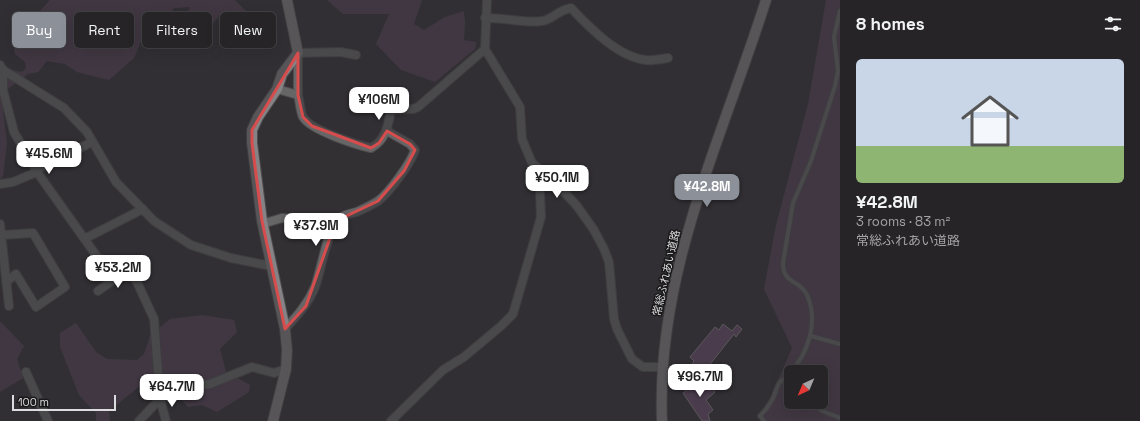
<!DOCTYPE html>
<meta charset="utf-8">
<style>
body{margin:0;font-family:"Space Grotesk","Noto Sans JP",sans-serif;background:#2e2c2e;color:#f1f3f6;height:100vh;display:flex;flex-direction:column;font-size:15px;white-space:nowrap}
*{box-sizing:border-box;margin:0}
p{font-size:13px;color:#a4a4a7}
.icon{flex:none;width:22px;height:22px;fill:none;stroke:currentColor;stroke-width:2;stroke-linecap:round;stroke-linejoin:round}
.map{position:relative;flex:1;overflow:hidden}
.sheet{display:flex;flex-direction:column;background:#262426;width:300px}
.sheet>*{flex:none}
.top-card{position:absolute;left:12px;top:12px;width:380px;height:36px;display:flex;gap:8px}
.needle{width:26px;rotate:224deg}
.tools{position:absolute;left:784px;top:365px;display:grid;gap:8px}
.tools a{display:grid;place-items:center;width:44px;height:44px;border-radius:6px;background:#262426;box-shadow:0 4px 16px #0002,0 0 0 1px #424143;font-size:20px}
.scale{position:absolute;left:12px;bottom:10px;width:104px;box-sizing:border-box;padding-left:4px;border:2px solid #dddcde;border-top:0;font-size:11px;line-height:14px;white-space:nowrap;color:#dddcde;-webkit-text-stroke:3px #19181a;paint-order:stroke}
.price{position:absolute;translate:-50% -34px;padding:0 9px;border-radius:8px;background:#fff;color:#222;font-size:13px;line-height:26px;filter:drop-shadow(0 1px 2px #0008)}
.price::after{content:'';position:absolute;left:50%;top:24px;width:12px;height:9px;margin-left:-6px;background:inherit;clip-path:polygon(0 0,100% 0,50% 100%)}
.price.selected{background:#8c9099;color:#fff}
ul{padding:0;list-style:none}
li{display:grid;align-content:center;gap:8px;height:212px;padding:0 16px}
li span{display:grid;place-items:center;height:124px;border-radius:6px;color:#555}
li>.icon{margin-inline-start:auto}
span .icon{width:72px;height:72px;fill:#fffc;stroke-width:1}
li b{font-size:17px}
h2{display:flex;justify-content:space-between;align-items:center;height:48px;padding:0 16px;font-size:17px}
.chip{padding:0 14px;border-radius:6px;background:#262426;box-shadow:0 4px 16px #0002,0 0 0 1px #424143;font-size:14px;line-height:36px}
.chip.selected{background:#8c9099;color:#fff}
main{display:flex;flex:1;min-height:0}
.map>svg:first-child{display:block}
.green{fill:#534255;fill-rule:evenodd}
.building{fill:#684c6b;stroke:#8b878b}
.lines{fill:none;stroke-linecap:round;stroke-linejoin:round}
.lane-casing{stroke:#4d4c4e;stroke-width:6}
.street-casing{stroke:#4d4c4e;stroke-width:10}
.secondary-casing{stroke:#4d4c4e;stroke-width:12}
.lane{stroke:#676667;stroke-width:4}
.street{stroke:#676667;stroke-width:8}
.secondary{stroke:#858385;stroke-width:10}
.marked{fill:none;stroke:#d74c4c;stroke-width:3;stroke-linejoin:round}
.labels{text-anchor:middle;stroke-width:3;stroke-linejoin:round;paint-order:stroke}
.street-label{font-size:11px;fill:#dddcde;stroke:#19181a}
</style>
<main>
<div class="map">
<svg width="840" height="421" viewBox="0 0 840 421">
<rect width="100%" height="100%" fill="#323033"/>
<!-- green -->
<g class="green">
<polygon points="50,0 235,0 250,15 245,24 219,16 200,40 183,26 190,7 174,8 161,28 145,32 134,58 109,80 77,72 65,64 47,61 38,72 28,74 1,94 7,143 3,176 0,179 0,68 22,72 26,68 25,62 15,54 13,41 18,28 30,33 51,49 59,42 38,13"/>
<polygon points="327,0 422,0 414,24 424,30 445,17 464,11 465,23 464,40 476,42 475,49 435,82 401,70 376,44 389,14 343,14"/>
<path d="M826,0H840V421H760L792,348L764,289L776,225L808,104ZM791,372H821V402H791Z"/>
<polygon points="202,315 234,320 237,332 220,349 226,372 250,385 249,392 217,412 202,405 188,407 166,381 146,381 109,411 110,421 96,421 96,413 79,395 60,347 60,333 76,323 96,352 107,359 137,360 144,354 150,336 170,319"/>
<polygon points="0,321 24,346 17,359 23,378 0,392"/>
</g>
<!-- building -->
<g class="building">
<polygon points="723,324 732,331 737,325 742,329 736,337 734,334 703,373 692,364 694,361 690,357 715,327 719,330"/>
<polygon points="704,377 715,392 706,400 713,410 708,414 710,421 702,421 683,393"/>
</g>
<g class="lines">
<defs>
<g id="lane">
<polyline points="811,336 840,344"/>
<polyline points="812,402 822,411 840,418"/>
<path d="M764,421L760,416C764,412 768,407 771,402C775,396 776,388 780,382C783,379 787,377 789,374C808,354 819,322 807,295C800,279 783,285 783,263L793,203L811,161L835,86L838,71L834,37L840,11"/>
</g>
<g id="street">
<polyline points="487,0 485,49 520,107 522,139 532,163 553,180 577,206 594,230 604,249 609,262 614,319 617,329 632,359 643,367 663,367"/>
<path d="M485,18C504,17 523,24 542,21C552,20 558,10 571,8C590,28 618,57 646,60C653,61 661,59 668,58"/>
<polyline points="0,65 3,70 64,108 87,132 116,182 154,221 191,245 231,258 271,266"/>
<polyline points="3,70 3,90 14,132 36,170"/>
<path d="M277,89L298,95C300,102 300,111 303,117C310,130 357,145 371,148C386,140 388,126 391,110L413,109L418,107L485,49"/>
<polyline points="298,95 298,53 340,52 356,55"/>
<polyline points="37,172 98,258 119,265 136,280 154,319 160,399 166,421"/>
<polyline points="0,184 13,182 37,172 36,170 92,142"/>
<polyline points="0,224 9,306"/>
<polyline points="262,224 282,218 336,221"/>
<polyline points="2,235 33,233 65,287 36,307 16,274 6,282"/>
<polyline points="86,238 143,209"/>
<polyline points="98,291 126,271"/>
<path d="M285,329C297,316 308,304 315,287C321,271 327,232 337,221C342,214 352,214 359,211C365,208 372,205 378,201C389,193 411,163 415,150L410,144L387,131"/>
<polyline points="26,372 48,421"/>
<polyline points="139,421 160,399 196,386 210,384 252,367 274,373 286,369"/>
<polyline points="391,421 443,370 464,357 501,326 513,314 541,217 539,169"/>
</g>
<g id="secondary">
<polyline points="273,421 286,369 287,350 285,329 262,221 252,143 252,130 258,117 277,89 282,74 298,53 287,0"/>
<path d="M662,421C656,272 722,139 766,0"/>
</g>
</defs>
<!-- lane casing -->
<use href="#lane" class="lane-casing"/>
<!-- street casing -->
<use href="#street" class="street-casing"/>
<!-- secondary casing -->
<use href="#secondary" class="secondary-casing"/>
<!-- lane -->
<use href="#lane" class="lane"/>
<!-- street -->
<use href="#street" class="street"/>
<!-- secondary -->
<use href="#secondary" class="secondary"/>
</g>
<!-- marked area -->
<path d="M0 0H840V421H0ZM298,53V95L303,117L312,126L371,148L379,143L387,131L410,144L415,150L404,171L378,201L336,221L306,306L285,329L262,221L252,143V130Z" fill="#323033" fill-opacity=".55" fill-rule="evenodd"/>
<path class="marked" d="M298,53V95L303,117L312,126L371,148L379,143L387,131L410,144L415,150L404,171L378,201L336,221L306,306L285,329L262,221L252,143V130Z"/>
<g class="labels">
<!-- street labels -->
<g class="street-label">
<text transform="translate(666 273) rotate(-77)" y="4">常総ふれあい道路</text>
</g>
</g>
</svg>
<div class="tools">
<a><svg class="needle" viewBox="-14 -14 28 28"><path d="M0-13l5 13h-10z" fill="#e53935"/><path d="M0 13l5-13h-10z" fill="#a4a4a7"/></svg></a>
</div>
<div class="scale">100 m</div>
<b class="price" style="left:379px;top:121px">¥106M</b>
<b class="price" style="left:49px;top:175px">¥45.6M</b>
<b class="price" style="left:557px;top:199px">¥50.1M</b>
<b class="price selected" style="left:707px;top:208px">¥42.8M</b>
<b class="price" style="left:316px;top:247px">¥37.9M</b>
<b class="price" style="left:118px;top:289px">¥53.2M</b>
<b class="price" style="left:700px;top:398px">¥96.7M</b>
<b class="price" style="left:172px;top:408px">¥64.7M</b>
<div class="top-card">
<a class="chip selected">Buy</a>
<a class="chip">Rent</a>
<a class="chip">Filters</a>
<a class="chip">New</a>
</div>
</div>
<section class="sheet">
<h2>8 homes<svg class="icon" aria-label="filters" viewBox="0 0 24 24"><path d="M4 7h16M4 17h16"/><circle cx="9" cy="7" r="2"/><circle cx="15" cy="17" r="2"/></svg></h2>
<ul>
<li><span style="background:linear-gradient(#c9d6e8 70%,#8fb573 0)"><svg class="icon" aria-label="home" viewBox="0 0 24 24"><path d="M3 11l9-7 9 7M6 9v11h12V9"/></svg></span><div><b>¥42.8M</b><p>3 rooms · 83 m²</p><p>常総ふれあい道路</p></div></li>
</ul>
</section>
</main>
